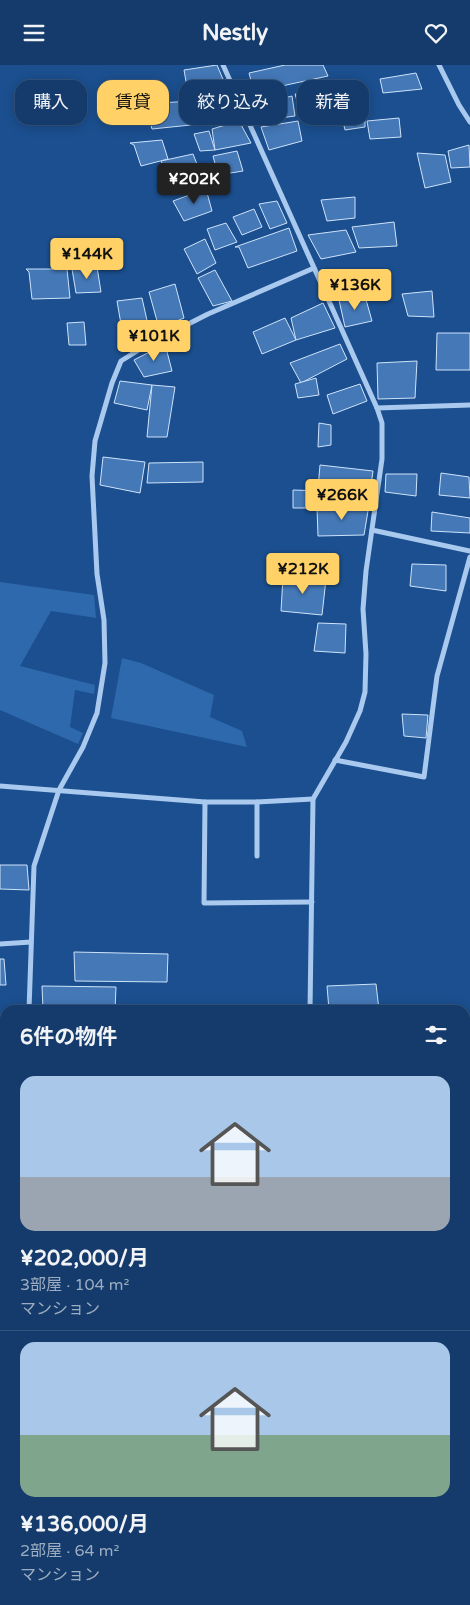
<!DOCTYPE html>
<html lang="ja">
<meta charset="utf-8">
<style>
body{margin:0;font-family:"Varela Round","Noto Sans JP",sans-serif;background:#214673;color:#f1f3f6;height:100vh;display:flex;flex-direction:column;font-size:19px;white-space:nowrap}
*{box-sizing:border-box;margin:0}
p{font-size:16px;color:#9dadc1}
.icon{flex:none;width:28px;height:28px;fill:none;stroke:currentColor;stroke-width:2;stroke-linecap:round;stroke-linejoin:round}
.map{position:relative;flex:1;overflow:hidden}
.side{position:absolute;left:0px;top:940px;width:470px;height:600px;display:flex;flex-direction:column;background:#143b6b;border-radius:15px 15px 0 0;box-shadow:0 2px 12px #0003,0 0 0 1px #33557e}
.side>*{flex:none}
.top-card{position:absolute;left:15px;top:15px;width:440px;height:45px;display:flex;gap:10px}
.price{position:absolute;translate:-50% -42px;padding:0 11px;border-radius:5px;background:#ffd166;color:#111;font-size:16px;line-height:32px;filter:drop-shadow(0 1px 2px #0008)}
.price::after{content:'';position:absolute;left:50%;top:30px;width:15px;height:11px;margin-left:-8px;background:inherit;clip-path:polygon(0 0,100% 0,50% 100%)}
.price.on{background:#222;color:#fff}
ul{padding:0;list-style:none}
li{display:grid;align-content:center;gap:10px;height:265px;padding:0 20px}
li+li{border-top:1px solid #33557e}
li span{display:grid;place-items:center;height:155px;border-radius:15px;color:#555}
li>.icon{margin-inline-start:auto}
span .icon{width:90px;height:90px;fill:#fffc;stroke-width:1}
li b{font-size:21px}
h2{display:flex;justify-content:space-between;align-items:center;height:60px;padding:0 20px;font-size:21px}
.tag{padding:0 18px;border-radius:15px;background:#143b6b;box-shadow:0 2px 12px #0003,0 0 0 1px #33557e;font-size:18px;line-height:45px}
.tag.on{background:#ffd166;color:#111}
header{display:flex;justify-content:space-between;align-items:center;height:65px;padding:0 20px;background:#143b6b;font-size:22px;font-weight:700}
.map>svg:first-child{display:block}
.green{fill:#2e69ad}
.building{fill:#4478b7;stroke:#cfe3fa}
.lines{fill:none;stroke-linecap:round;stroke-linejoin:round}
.street{stroke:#a9c9ee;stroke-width:5}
</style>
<header><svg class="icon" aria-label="menu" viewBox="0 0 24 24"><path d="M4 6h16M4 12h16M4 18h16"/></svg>Nestly<svg class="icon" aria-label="heart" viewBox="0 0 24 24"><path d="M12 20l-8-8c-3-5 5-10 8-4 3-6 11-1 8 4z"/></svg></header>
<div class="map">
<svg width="470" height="1540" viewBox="0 0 470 1540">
<rect width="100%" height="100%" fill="#1b4f8f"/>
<!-- green -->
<g class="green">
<polygon points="0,517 94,530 96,553 51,546 20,601 95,620 94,629 75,625 70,662 83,668 78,679 0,645"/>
<polygon points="122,593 141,598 214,630 210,652 242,666 247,682 111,653"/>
</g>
<!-- building -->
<g class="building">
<polygon points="217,0 225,19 187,22 184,5"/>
<polygon points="285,0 323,0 328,11 254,27 249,8"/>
<polygon points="416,8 422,24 383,28 380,14"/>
<polygon points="320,27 322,44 300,46 295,29"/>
<polygon points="292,31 295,51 258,56 251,41"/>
<polygon points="206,35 210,58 152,64 145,39"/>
<polygon points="365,45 365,62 345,65 341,48"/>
<polygon points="399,53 401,72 370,74 367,56"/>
<polygon points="239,56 251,78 215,85 212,64"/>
<polygon points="298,56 302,76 269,85 261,62"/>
<polygon points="209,66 215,85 200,86 194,69"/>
<polygon points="162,75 168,94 141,101 134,80 130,78"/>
<polygon points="469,80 470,102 451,103 448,86"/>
<polygon points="237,86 243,106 218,110 213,91"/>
<polygon points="417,88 445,90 451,117 425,123"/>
<polygon points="193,89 202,112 172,120 161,96"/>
<polygon points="206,124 212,146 184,156 173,136"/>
<polygon points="355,132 355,153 327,156 321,135"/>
<polygon points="277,136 287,158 270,164 259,139"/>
<polygon points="254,144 262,162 242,170 233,152"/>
<polygon points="394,157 397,181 359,183 352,162"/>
<polygon points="226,158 237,177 215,185 207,164"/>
<polygon points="289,163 297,186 248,203 239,182 235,182"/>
<polygon points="346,165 356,187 321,194 308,170"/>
<polygon points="205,174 216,198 197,209 184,184"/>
<polygon points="97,202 101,227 76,228 72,204"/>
<polygon points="26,204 67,204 70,233 32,234 29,207"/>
<polygon points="215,205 232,236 213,241 198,213"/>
<polygon points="175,219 184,253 159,263 149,227"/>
<polygon points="432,226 434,252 408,251 402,229"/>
<polygon points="365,231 372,256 345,262 339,235"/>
<polygon points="142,233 148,260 122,265 117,236"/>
<polygon points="323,238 335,263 296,275 291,253"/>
<polygon points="285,253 296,275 262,289 253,267"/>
<polygon points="84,257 86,280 69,280 67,258"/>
<polygon points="437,268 470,268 470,305 436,305"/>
<polygon points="165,279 172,306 144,312 134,295"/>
<polygon points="340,279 347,294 301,318 290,298"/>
<polygon points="417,296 415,333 378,334 377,298"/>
<polygon points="316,313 319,330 298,333 295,319"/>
<polygon points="120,316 152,320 147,345 114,338"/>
<polygon points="360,319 367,336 333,349 327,330"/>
<polygon points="152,320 175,322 167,372 147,372"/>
<polygon points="319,358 331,360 331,380 318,382"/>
<polygon points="103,392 145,397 140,428 100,420"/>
<polygon points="203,397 203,417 147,418 149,398"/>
<polygon points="320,400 373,406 370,428 318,423"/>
<polygon points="441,408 469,412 470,433 439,430"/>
<polygon points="386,409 417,409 416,431 385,427"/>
<polygon points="293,425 322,426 323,443 293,443"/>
<polygon points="369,440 364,470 318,471 317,443"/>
<polygon points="432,447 470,453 470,468 431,466"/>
<polygon points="412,499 446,500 446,526 410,521"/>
<polygon points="283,512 326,514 322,550 281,546"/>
<polygon points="318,558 346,559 345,588 314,586"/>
<polygon points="402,649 428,650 426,673 404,671"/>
<polygon points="0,800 27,800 29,825 0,824"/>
<polygon points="74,887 168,889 167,917 75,916"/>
<polygon points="0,894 4,894 6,920 0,920"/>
<polygon points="376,919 379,945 329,945 327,921"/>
<polygon points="42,921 116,922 115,945 43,945"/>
<rect x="0" y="963" width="5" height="30"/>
<rect x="0" y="1121" width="5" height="29"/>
<polygon points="0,1426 5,1452 5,1460 0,1461"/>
<polygon points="0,1507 5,1507 5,1535 10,1535 11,1540 0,1540"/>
</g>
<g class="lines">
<!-- street -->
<g class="street">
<polyline points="223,0 377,343 470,340"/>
<polyline points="439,0 459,40 470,57"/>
<polyline points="372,465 470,486"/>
<polyline points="335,695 424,712 437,611 470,492"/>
<polyline points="0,721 205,737 257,737 313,734"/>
<polyline points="205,737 204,838 312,837"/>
<polyline points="257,737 257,791"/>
<polyline points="0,879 31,877"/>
<polyline points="29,945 34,801 59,725 83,682 97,648 105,598 104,555 97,509 92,411 95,376 112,318 121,296 145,281 208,249 314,203"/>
<polyline points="310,945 313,734 346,677 360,646 365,627 366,589 363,544 366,506 382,394 382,358 377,343"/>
<polyline points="465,1183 470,1182"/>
<polyline points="0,1267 5,1267"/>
<polyline points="305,1535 305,1540"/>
<polyline points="21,1540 21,1535"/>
</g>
</g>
</svg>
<b class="price on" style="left:194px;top:140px">¥202K</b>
<b class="price" style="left:87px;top:215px">¥144K</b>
<b class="price" style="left:355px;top:246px">¥136K</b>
<b class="price" style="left:154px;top:297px">¥101K</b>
<b class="price" style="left:342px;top:456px">¥266K</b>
<b class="price" style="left:303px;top:530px">¥212K</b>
<div class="top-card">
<a class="tag">購入</a>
<a class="tag on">賃貸</a>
<a class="tag">絞り込み</a>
<a class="tag">新着</a>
</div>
<section class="side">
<h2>6件の物件<svg class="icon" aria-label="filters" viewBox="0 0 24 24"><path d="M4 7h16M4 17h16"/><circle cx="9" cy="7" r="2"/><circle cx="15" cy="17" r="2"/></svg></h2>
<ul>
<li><span style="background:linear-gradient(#a9c7e8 65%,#9aa5b1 0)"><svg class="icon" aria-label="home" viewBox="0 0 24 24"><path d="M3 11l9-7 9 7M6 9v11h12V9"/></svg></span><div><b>¥202,000/月</b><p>3部屋 · 104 m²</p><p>マンション</p></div></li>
<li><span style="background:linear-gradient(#a9c7e8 60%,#7fa58c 0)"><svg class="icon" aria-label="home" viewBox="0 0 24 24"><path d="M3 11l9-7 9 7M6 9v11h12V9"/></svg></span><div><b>¥136,000/月</b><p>2部屋 · 64 m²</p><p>マンション</p></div></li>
</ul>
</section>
</div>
